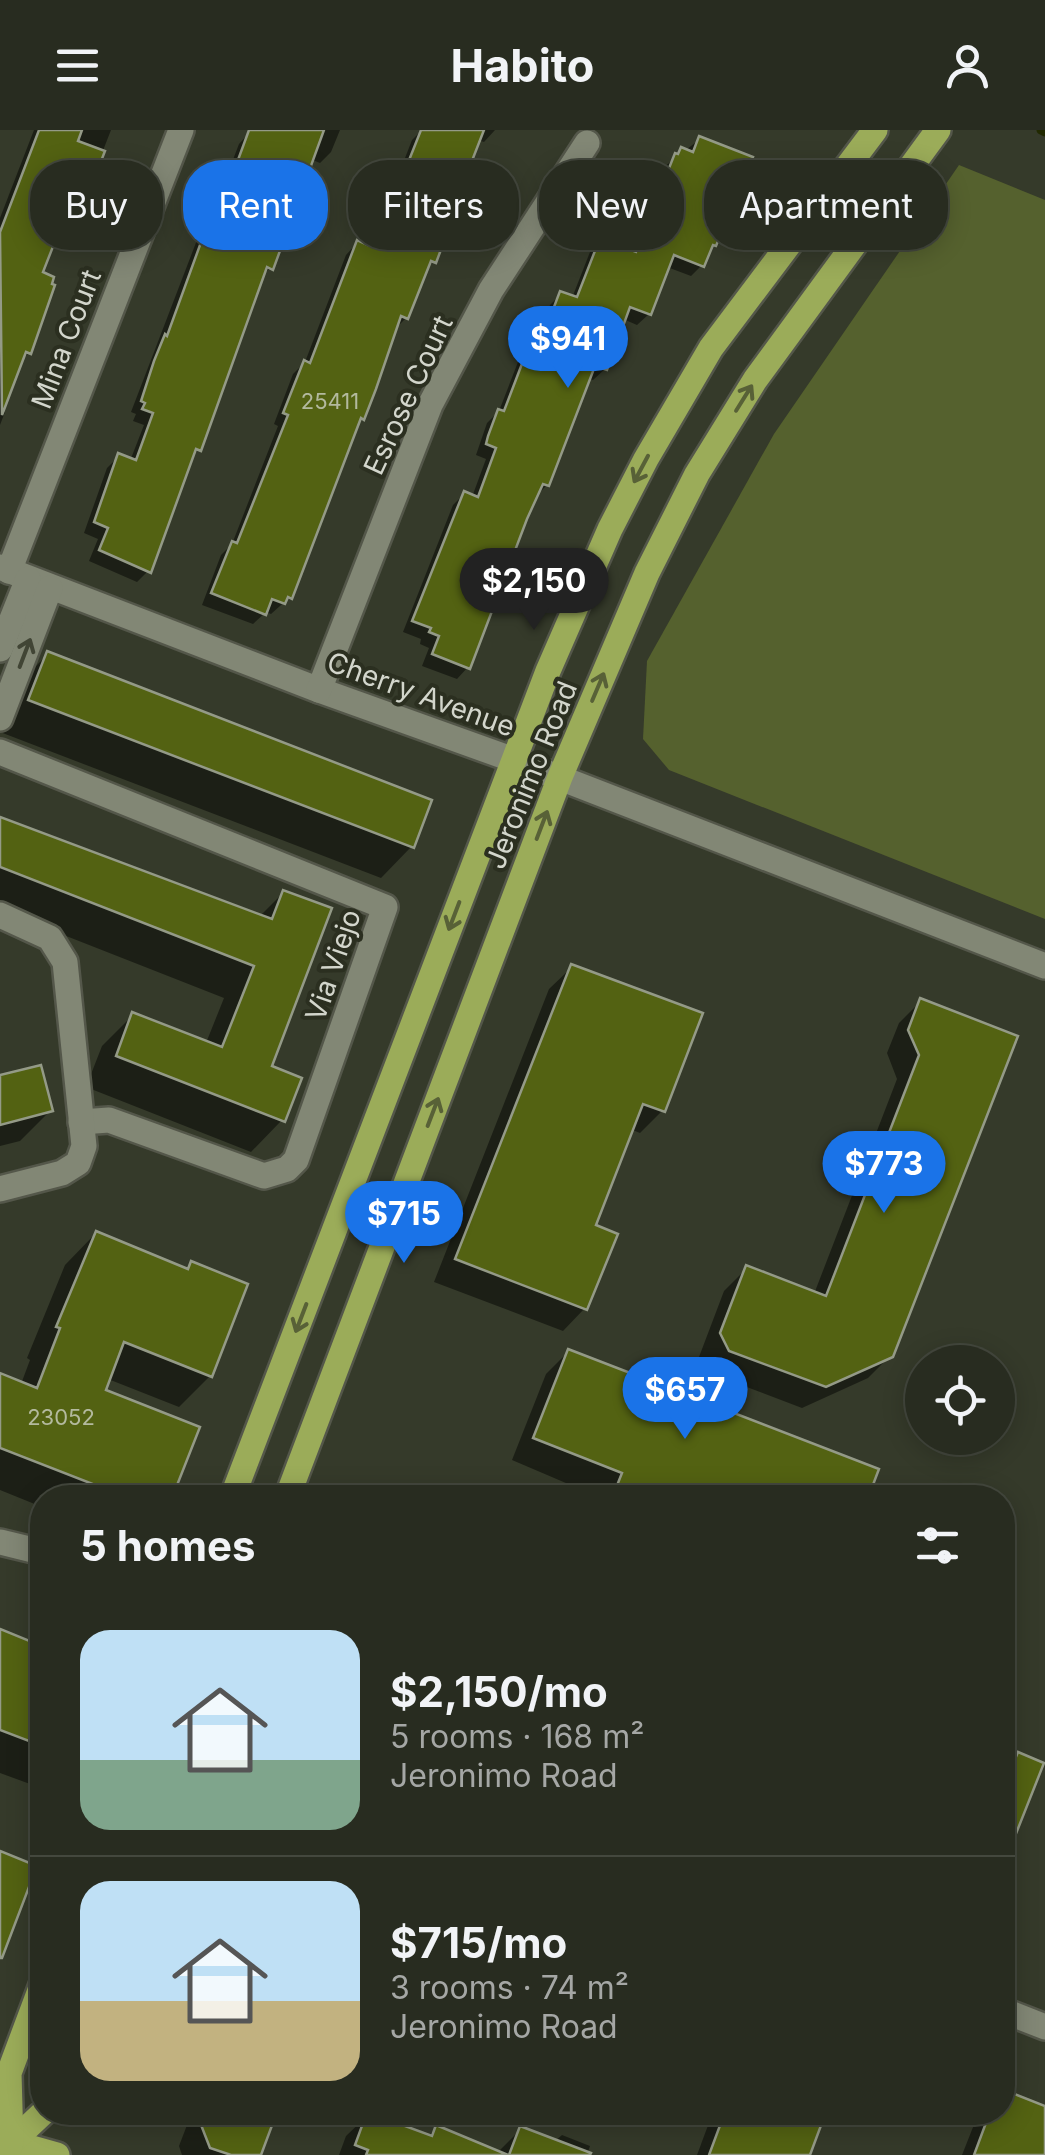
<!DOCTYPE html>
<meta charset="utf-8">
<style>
body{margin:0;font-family:Inter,sans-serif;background:#34382d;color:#f1f3f6;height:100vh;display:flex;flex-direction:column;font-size:38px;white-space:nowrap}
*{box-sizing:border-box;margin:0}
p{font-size:32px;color:#a5a7a5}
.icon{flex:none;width:55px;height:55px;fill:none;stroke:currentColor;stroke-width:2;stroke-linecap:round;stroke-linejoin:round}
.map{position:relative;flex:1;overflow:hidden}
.side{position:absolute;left:30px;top:1355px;width:985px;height:640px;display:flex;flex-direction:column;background:#282c20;border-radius:40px;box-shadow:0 5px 25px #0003,0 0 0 2px #44483e}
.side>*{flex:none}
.top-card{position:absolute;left:30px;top:30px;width:985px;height:90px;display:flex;gap:20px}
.controls{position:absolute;left:905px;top:1215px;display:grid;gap:20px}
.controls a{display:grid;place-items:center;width:110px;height:110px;border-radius:50%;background:#282c20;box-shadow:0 5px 25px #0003,0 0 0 2px #44483e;font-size:50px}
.price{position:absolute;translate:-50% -85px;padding:0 22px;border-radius:35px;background:#1a73e8;color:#fff;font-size:32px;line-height:65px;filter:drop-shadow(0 2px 5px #0008)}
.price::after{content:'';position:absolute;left:50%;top:60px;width:30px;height:22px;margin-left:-15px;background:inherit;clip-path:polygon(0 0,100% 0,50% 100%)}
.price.active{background:#222;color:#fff}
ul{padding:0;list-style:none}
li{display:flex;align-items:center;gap:30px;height:250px;padding:0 50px}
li+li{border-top:2px solid #44483e}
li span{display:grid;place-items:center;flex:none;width:280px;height:200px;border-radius:30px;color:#555}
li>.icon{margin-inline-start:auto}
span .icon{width:120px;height:120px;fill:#fffc;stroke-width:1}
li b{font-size:42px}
h2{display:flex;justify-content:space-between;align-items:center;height:120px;padding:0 50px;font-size:42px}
.chip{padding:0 35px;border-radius:40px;background:#282c20;box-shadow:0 5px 25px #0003,0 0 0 2px #44483e;font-size:35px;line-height:90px}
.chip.active{background:#1a73e8;color:#fff}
header{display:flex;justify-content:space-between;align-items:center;height:130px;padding:0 50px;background:#282c20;font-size:45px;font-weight:700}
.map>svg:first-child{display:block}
.green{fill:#55612e}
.shadow{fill:#0007}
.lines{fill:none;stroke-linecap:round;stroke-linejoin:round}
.stream{stroke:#212901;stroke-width:9}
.building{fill:#536212;stroke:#949a87;stroke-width:2.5}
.minor-casing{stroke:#54574a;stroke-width:30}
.major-casing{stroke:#54574a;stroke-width:30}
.minor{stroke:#828775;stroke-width:25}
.major{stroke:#9bac59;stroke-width:25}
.oneway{stroke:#586137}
.oneway2{stroke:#414535}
.labels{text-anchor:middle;stroke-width:8;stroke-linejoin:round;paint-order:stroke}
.number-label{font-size:22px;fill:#b3b99e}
.street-label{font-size:28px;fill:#d3d6cc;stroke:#2b2f20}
</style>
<header><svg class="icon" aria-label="menu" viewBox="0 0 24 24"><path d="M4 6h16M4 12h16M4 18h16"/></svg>Habito<svg class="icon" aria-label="person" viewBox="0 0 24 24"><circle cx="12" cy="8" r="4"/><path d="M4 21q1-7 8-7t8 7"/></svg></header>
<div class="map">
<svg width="1045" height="2025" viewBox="0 0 1045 2025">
<rect width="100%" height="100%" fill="#353a2a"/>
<!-- green -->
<polygon class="green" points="959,35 1045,70 1045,789 669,640 643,609 647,531 774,304"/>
<!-- shadow -->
<g class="shadow">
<polygon points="34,0 111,0 74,95 63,106 55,103 40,144 29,223 20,231 1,280 5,282 0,295 0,88"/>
<polygon points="262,0 340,0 331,22 320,33 310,29 270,138 259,149 199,319 189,329 148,441 137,452 89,431 98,409 84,403 107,338 119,326 130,331 144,295 133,291 136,284 131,282 202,97 211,87 239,14 250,2"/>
<polygon points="422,0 495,0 484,12 478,10 465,42 471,76 460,87 452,84 434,131 424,141 406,188 394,200 362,288 355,295 290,467 271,484 266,482 253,494 202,475 221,425 232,414 278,296 274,294 293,244 305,232 346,125 357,113 363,116 381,70 393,59 412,10"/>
<polygon points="700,9 702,135 691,146 667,137 649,184 637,195 623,189 605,239 593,250 588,248 547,355 535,367 468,537 457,549 422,536 429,518 420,514 421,509 403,502 453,375 464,364 472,367 486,329 476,325 487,293 499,281 518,232 529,221 532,222 550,175 561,164 572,168 590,122 601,111 631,123 664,37"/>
<polygon points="48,524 412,716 381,748 0,602 17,555"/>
<polygon points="0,692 259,787 284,762 269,937 282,990 251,1022 86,957 102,916 133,885 206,913 224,868 0,780"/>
<polygon points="572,837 663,980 640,1003 630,999 593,1096 585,1178 563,1201 434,1152 549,859"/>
<polygon points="921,871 1015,908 891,1225 868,1248 802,1278 707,1242 699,1227 724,1161 747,1138 814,1164 897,949 887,923 899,893"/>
<polygon points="0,948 51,980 20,1011 0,1016"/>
<polygon points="96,1103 185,1140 191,1134 210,1246 179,1277 108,1249 103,1262 169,1368 42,1368 42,1377 0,1360 0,1246 21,1254 30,1230 27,1228 65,1135"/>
<polygon points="568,1222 865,1368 601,1368 512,1330 546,1244"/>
<polygon points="0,1502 39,1518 42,1514 41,1658 0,1643"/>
<polygon points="1019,1625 1041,1634 1002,1730 1002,1642"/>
<polygon points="1045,1978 1045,2025 962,2025 979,1982"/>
<polygon points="192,1982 275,1982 259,2025 182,2025 179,2016"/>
<polygon points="713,1982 823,1982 807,2025 697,2025"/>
<polygon points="369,1984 428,2007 436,1998 498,2022 521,1999 554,2012 562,2005 590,2016 587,2025 339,2025 346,2006"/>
</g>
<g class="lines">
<!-- stream -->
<polyline class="stream" points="1041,0 1045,2"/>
</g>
<!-- building -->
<g class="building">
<polygon points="39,0 82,0 78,11 105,21 76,96 63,91 43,142 54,147 52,154 55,155 31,224 26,222 2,285 0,102"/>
<polygon points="249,0 324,0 273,140 267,137 201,321 196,319 151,443 99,420 108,398 94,392 118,323 136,330 153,283 142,279 145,273 141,271 154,231 165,204 167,206 212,82 217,84 220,79"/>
<polygon points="421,0 484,0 468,41 485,47 474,77 459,71 436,133 431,131 408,189 401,186 376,259 364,290 361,288 292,469 288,467 285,474 272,469 266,485 211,463 232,411 237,413 288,285 283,283 304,230 310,233 357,110 368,115 391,56 398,58"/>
<polygon points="699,6 753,27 716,116 713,115 704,137 674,125 651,185 630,177 607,240 595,236 549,356 543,354 527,389 470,539 432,524 439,506 429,502 431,498 412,491 464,361 478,367 496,318 486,314 488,306 498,279 504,281 528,218 537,222 560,161 577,167 600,108 636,122 675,23 678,24 681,17 693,22"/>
<polygon points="47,521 432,670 414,718 28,570"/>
<polygon points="0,687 272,789 283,760 332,778 272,936 302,948 285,992 116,926 132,882 222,917 254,836 0,737"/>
<polygon points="571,834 703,883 665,982 643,974 596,1095 618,1104 587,1180 455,1129"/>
<polygon points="920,868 1018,906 893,1227 826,1257 729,1221 720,1203 746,1135 826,1166 919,925 908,900"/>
<polygon points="41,935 53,981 0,995 0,945"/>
<polygon points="96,1101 188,1139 191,1131 248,1154 212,1247 124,1212 106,1260 200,1297 172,1368 100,1368 103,1358 0,1318 0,1243 37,1258 60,1198 56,1197"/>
<polygon points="568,1219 879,1339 868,1368 612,1368 622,1343 533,1308"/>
<polygon points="0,1499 42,1516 42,1616 0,1600"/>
<polygon points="1018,1622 1044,1633 1004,1734 1002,1660"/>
<polygon points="0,1721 37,1736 2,1828 0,1828"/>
<polygon points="1002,1959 1045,1976 1045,2025 974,2025 990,1982 1002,1982"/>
<polygon points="196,1982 277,1982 261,2025 231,2025 210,2018"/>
<polygon points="367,1982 432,2006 436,1995 508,2025 366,2025 368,2020 355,2015"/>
<polygon points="725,1982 826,1982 810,2025 709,2025"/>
<polygon points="520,1996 591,2023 590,2025 509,2025"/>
</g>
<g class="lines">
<defs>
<g id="minor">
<polyline points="0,437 319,560 514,630 1045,836"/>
<polyline points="9,441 181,0"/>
<polyline points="0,519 28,449"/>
<polyline points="319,560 430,275 491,160 587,13"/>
<polyline points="0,588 50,458"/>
<polyline points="0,622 385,777 296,1030 287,1039 264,1046 109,990 81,992"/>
<polyline points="0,785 50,808 65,832 84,1016 78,1033 62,1043 0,1059"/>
<polyline points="0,1412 33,1420"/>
<polyline points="1002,1880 1045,1897"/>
</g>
<g id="major">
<polyline points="232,1368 548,541 610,399 646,329 711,218 875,0"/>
<polyline points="287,1368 560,647 647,443 697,344 755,250 938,0"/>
<polyline points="0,2009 57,2025"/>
<polyline points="11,2013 44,1982"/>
<polyline points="7,2025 11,2013 9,1943 42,1855"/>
</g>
</defs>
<!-- minor casing -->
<use href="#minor" class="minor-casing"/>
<!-- major casing -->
<use href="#major" class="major-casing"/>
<!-- minor -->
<use href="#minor" class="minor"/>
<!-- major -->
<use href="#major" class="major"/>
</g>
<!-- one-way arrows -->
<defs><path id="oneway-shaft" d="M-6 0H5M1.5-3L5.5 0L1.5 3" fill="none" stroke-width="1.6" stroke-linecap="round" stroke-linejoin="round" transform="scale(2.5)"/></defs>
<g class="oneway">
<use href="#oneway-shaft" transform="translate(744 268) rotate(-58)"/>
<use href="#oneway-shaft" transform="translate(641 339) rotate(118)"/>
<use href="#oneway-shaft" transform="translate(598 557) rotate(-67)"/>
<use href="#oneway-shaft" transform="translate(542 695) rotate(-69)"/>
<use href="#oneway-shaft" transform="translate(454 786) rotate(111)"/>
<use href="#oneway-shaft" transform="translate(433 982) rotate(-69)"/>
<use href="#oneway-shaft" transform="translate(301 1188) rotate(111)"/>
</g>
<use class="oneway2" href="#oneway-shaft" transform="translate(25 523) rotate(-69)"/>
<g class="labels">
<!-- number labels -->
<g class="number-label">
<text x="330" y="279">25411</text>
<text x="61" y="1295">23052</text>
</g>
<!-- street labels -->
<g class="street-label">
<text transform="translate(66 209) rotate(-69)" y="10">Mina Court</text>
<text transform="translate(408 265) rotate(-65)" y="10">Esrose Court</text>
<text transform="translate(421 564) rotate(20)" y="10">Cherry Avenue</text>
<text transform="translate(531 645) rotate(-68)" y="10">Jeronimo Road</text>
<text transform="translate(333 835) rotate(-71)" y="10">Via Viejo</text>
</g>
</g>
</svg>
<div class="controls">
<a><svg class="icon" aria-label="locate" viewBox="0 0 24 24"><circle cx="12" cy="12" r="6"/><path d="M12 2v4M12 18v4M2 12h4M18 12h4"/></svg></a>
</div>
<b class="price" style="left:568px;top:261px">$941</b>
<b class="price active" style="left:534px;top:503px">$2,150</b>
<b class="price" style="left:884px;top:1086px">$773</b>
<b class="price" style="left:404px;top:1136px">$715</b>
<b class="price" style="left:685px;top:1312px">$657</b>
<div class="top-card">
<a class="chip">Buy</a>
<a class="chip active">Rent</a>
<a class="chip">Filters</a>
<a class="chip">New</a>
<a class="chip">Apartment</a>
</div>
<section class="side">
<h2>5 homes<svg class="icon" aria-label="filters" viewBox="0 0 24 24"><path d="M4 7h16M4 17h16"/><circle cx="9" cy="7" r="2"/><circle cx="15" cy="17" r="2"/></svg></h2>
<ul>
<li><span style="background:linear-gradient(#bfe0f5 65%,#7fa58c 0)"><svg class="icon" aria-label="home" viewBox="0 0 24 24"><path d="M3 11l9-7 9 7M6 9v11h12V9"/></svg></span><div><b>$2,150/mo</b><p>5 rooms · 168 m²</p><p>Jeronimo Road</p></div></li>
<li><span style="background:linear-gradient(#bfe0f5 60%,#c2b280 0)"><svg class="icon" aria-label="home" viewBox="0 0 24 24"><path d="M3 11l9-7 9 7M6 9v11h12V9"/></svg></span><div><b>$715/mo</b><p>3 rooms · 74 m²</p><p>Jeronimo Road</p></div></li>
</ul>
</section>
</div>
